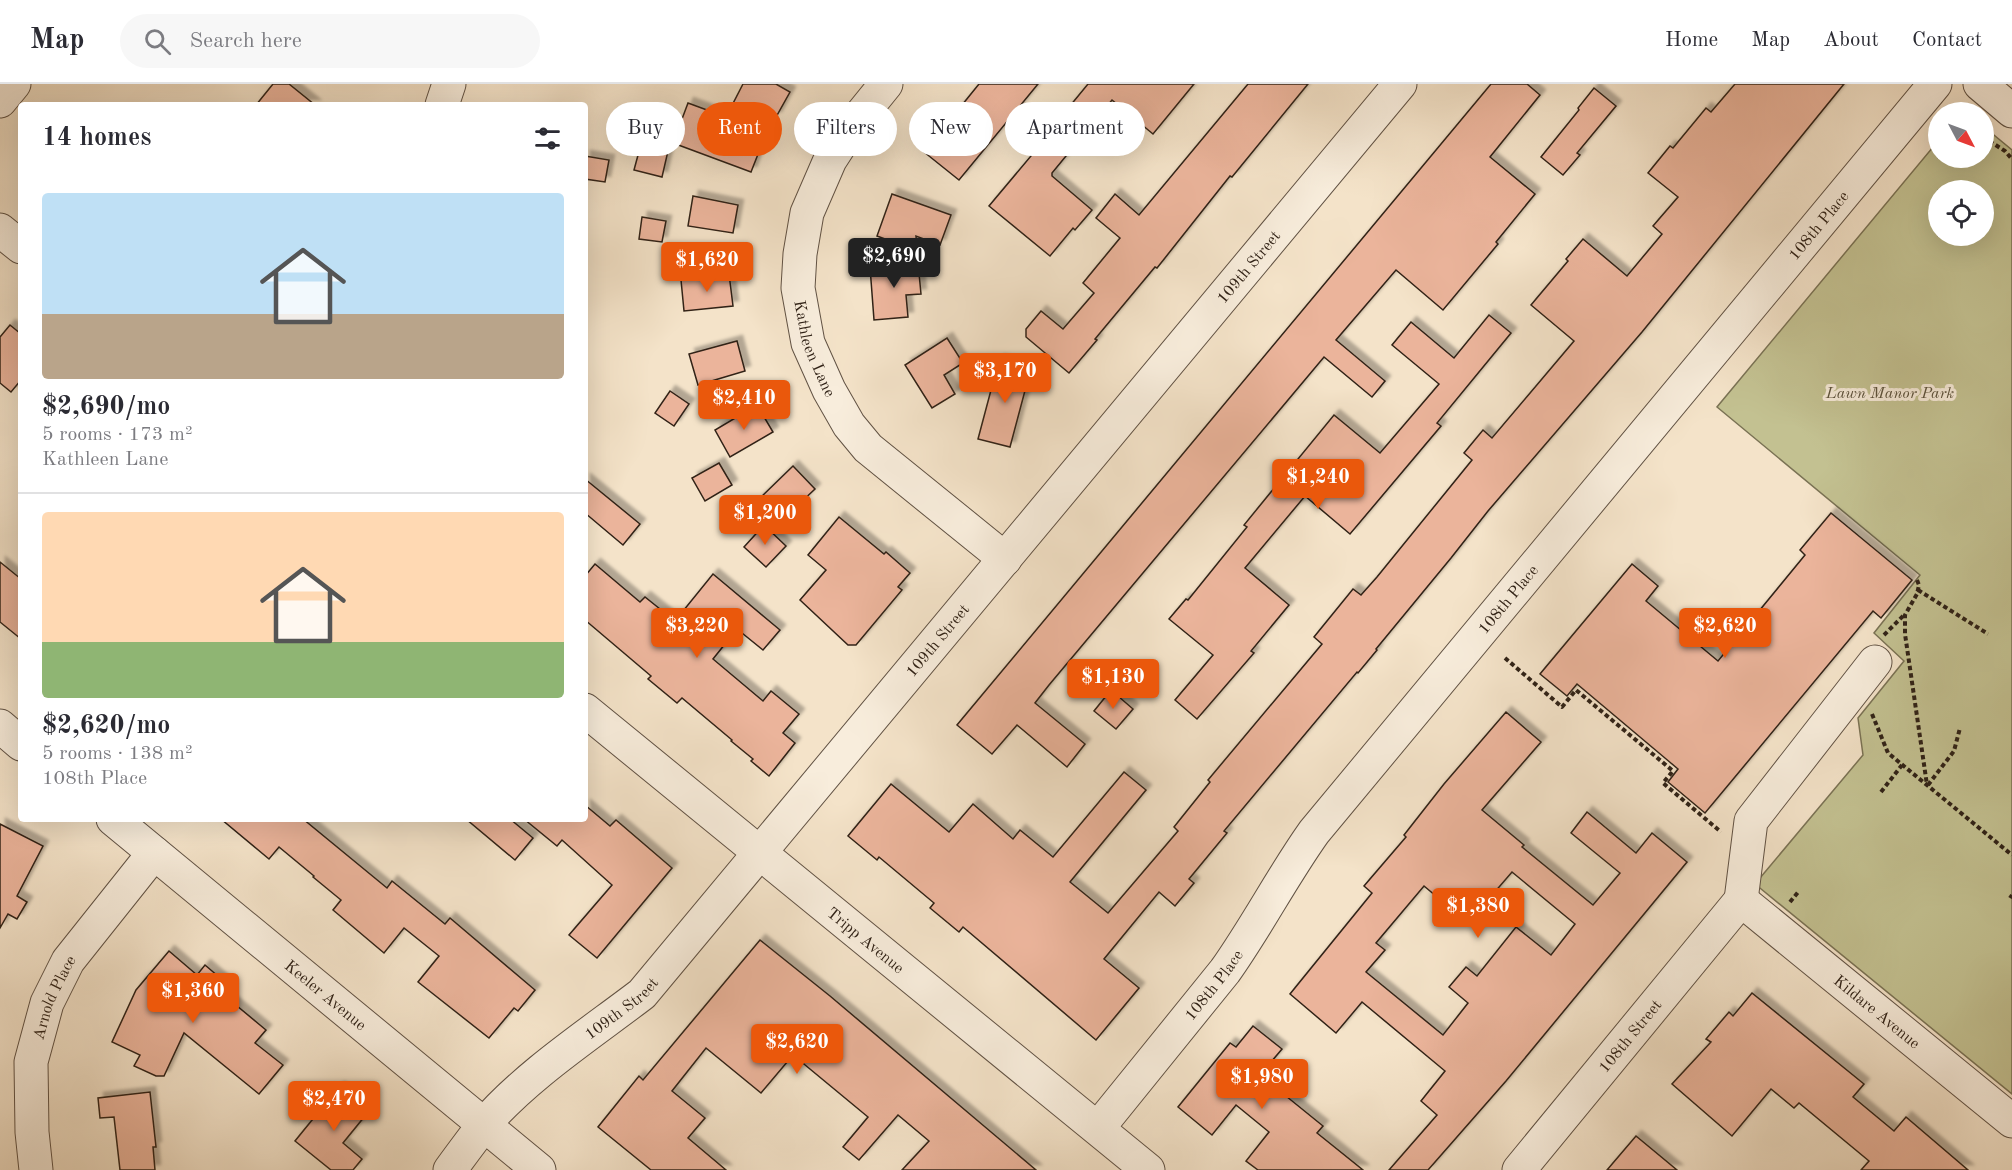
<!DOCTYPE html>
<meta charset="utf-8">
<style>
body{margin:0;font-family:"Old Standard TT",serif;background:#f7f7f7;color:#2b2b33;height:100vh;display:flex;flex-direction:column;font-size:22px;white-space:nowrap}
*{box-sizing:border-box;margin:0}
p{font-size:20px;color:#7c7c81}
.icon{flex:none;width:33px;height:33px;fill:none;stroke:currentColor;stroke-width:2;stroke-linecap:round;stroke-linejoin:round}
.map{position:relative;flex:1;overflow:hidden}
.drawer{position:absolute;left:18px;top:18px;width:570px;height:720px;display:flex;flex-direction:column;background:#fff;border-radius:6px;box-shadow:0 6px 24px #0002}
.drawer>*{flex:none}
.hud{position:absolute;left:606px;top:18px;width:570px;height:54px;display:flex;gap:12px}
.needle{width:39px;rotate:131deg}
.buttons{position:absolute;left:1928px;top:18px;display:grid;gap:12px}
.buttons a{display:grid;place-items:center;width:66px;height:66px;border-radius:50%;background:#fff;box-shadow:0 6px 24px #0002;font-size:30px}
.price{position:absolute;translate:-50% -51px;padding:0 14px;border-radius:6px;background:#ea580c;color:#fff;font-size:20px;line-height:39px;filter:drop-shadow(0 2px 3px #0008)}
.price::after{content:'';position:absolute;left:50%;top:36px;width:18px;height:14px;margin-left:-9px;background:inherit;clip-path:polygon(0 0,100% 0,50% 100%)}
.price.current{background:#222;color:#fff}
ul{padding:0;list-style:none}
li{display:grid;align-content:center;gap:12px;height:318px;padding:0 24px}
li+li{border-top:2px solid #e1e1e2}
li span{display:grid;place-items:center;height:186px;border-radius:6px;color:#555}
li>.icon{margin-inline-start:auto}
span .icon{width:108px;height:108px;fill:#fffc;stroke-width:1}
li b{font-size:26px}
h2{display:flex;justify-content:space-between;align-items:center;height:72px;padding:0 24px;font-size:26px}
.tag{padding:0 21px;border-radius:27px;background:#fff;box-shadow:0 6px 24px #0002;font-size:21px;line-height:54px}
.tag.current{background:#ea580c;color:#fff}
header{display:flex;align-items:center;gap:36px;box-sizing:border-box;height:84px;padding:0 30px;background:#fff;border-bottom:2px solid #e1e1e2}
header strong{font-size:28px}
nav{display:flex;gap:33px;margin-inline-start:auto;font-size:21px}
.search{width:420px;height:54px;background:#f7f7f7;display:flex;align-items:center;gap:15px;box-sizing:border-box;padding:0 21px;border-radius:33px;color:#7c7c81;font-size:22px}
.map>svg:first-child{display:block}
.green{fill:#c3c191;stroke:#7a7254;stroke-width:1.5;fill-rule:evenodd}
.building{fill:#ebb49b;stroke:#302217;stroke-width:1.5;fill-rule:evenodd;filter:url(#shadow)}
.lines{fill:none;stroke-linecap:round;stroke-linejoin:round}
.minor-casing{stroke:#615244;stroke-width:35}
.path{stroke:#302217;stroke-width:4;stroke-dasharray:4.5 3;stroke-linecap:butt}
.minor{stroke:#f8eddc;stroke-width:33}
.labels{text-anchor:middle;stroke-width:6;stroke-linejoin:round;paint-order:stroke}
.street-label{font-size:16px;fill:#302217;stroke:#f8eddc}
.park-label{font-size:16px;font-style:italic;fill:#5c523c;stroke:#f8eddc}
</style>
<header>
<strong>Map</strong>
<div class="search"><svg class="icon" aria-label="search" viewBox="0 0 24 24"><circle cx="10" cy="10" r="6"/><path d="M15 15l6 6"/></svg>Search here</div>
<nav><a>Home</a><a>Map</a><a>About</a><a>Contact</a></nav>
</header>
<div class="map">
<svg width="2012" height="1086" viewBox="0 0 2012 1086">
<defs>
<filter id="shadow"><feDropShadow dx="5.5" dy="-5.5" stdDeviation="1.5" flood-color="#0004"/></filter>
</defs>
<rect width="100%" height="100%" fill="#f4e3c9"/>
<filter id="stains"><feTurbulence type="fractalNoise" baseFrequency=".00333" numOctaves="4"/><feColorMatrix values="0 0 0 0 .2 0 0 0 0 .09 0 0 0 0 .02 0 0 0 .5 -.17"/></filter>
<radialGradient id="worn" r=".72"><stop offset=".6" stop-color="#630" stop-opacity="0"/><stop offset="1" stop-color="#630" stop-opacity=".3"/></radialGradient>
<!-- green -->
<path class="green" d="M1983,42L2012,66V1010L1755,800L1863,671L1858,634L1904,577L1874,549L1920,491L1717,323L1938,57V74H1983ZM1938,106H1983V152H1938Z"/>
<!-- building -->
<g class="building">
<polygon points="273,0 289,0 315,21 256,21"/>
<polygon points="743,0 776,0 790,8 776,33 773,32 751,88 673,59 688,19 726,33"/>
<polygon points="979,0 1038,0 959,96 924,68"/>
<polygon points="1088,0 1194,0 1153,50 1112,16 1052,89 1052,92 1092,126 1075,146 1073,144 1050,172 989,122 1052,47 1051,45"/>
<polygon points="1248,0 1308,0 1232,93 1230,92 1157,184 1155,183 1095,255 1097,256 1069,289 1026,253 1026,245 1041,227 1063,245 1094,209 1083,199 1120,154 1096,134 1115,110 1139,131"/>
<polygon points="1491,0 1527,0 1540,11 1490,73 1535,110 1496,158 1498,160 1443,226 1396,186 1336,256 1385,297 1372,313 1324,273 1049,601 1035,619 1085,660 1067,683 1017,641 992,670 957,641"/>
<polygon points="1735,0 1844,0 1642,248 1488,427 1451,474 1376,565 1377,566 1358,589 1357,588 1224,747 1227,749 1189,795 1194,799 1175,822 1159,808 1104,875 1139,904 1096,956 963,843 959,848 930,824 934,819 879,773 877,776 848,752 891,700 949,748 973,720 1013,755 1020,746 1053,773 1124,688 1146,706 1070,798 1108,829 1178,747 1174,743 1210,698 1208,696 1322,560 1314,553 1353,505 1361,511 1377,493 1472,376 1464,369 1483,346 1492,354 1574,257 1531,221 1568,177 1566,175 1583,155 1627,192 1662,150 1653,142 1678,113 1648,89 1670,62 1673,64 1706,24 1711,28"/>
<polygon points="1594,4 1616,22 1577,69 1580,71 1563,91 1541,73 1579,26 1578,24"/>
<polygon points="641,60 668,67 662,93 634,86"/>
<polygon points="585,72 609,76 605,98 585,95"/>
<polygon points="892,110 951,131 940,161 916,152 917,167 877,152"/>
<polygon points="693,112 738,121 733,149 688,142"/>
<polygon points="642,133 666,137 662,158 639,155"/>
<polygon points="918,179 921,210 906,211 908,233 874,236 870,183"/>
<polygon points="729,190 733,222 684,227 681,196"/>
<polygon points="1489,231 1511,249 1437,339 1441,342 1350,450 1305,412 1245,484 1289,521 1251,567 1254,569 1197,635 1175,616 1213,571 1169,535 1186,515 1188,516 1247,443 1244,441 1334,331 1380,369 1439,300 1392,261 1411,238 1454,274"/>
<polygon points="10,241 21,250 21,296 11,308 0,299 0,253"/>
<polygon points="947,254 963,279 944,291 955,310 932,324 905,281"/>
<polygon points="737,257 745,287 698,301 689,270"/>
<polygon points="999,276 1031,284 1010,363 978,355"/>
<polygon points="670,307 689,320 674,342 655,329"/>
<polygon points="757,321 773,348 730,373 715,346"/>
<polygon points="719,379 732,401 705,417 692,394"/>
<polygon points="793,382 815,405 779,439 758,416"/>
<polygon points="585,395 640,440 623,461 585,429"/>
<polygon points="1831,429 1912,496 1881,534 1873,527 1705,729 1668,698 1678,685 1577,600 1567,612 1540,590 1632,480 1658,502 1646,517 1718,577 1805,471 1800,466"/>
<polygon points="839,433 884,470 886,468 910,489 898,503 902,506 856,561 848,561 800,516 826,486 808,471"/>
<polygon points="764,441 786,462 766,483 744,463"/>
<polygon points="0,478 21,495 21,555 0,538"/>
<polygon points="595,480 640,518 645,513 675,537 713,490 780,546 763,566 737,545 713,575 763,617 771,607 799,630 783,649 795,659 769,692 751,677 753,675 731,657 732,656 682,614 677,619 648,595 651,592 585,536 585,492"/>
<polygon points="1111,606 1133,625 1116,645 1094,627"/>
<path d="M1506,628L1541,658L1482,726L1524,761L1522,763L1593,821L1620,789L1571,749L1587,728L1636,769L1652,749L1687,778L1506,997L1428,1086H1389L1437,1031L1421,1017L1445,987L1362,918L1336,949L1290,910L1372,809L1364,802L1406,753L1404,751L1444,700ZM1512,788L1575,840L1551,871L1516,843L1477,892L1466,883L1449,903L1468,919L1443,951L1366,888L1385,866L1376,859L1424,802L1468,839Z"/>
<polygon points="585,721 610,742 616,736 672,784 597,874 569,851 612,801 562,756 557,762 524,735 585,735"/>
<polygon points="221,735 303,735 387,804 392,797 445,840 450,834 535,906 518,927 514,924 489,954 418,898 439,872 404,844 384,869 333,826 341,816 313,793 314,792 279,763 269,775"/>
<polygon points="466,735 510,735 533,754 515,776"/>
<polygon points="0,740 43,762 17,812 27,818 17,835 8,830 0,844"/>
<polygon points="760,856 830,912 1036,1086 902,1086 929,1057 898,1031 859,1076 843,1063 868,1033 793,971 761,1009 706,964 672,1007 705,1034 688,1054 726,1086 651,1086 598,1043 639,992 643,996"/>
<polygon points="169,867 197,891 205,881 226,899 219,907 266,946 255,959 283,981 259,1010 184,949 164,992 156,992 134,982 140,971 112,958 136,906"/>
<polygon points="1752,909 1864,1000 1853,1013 1894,1047 1906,1033 1968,1086 1861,1086 1869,1077 1799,1019 1794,1024 1771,1005 1732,1052 1672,1000 1711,958 1706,955 1729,928 1733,932"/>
<polygon points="1253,942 1282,965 1260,991 1323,1042 1317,1049 1363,1086 1258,1086 1246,1077 1269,1048 1236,1021 1212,1051 1178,1023 1230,959 1236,963"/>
<polygon points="339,1003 369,1027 343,1059 362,1075 353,1086 331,1086 295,1057"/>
<polygon points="150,1008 156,1063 153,1063 155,1086 120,1086 114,1033 100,1034 98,1014"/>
<polygon points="1636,1052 1677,1086 1607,1086"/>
</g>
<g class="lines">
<defs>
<g id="minor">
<path id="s1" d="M886,0L852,42L830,76L807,129L800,170L798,204L808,259L829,306L849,341L868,364L1005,475"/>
<polyline points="1980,0 2012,27"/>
<polyline points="0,17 14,0"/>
<polyline points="442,21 449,0"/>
<polyline points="0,146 21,163"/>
<path id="s2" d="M585,626L1148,1086"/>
<polyline points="0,642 21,660"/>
<path id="s3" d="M113,735L539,1086"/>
<path id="s4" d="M1741,816L2012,1037"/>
<polyline points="1741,816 1751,737 1875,578"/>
<path id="s5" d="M1098,1044L1225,887C1257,842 1282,793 1314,748L1935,0"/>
<path id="s6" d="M36,1086L32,1048L31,978L47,919L68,877L154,769"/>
<path id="s7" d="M450,1086C461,1071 472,1056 483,1042C524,993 591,949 642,910L1400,0"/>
<path id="s8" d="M1519,1086L1741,816"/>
</g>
</defs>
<!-- minor casing -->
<use href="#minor" class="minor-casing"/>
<!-- path -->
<g class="path">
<polyline points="1983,53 2005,67 2012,75"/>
<polyline points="1917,496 1919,501 1917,510 1905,531 1905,550 1927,701"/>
<polyline points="1918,506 1988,550"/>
<polyline points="1884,551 1904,531"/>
<polyline points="1505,574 1562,623 1576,606 1673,687 1663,699 1721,748"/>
<polyline points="1872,630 1888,669 2012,771"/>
<polyline points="1928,701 1954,667 1960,644"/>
<polyline points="1881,708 1902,681"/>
<polyline points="2010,814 2012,811"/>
<polyline points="1790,818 1799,807"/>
</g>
<!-- minor -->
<use href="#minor" class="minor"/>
</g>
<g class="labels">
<!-- street labels -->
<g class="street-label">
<text dy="6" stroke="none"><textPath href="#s5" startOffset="1156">108th Place</textPath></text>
<text dy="6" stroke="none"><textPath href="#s7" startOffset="1209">109th Street</textPath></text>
<text dy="6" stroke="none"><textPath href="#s1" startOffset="291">Kathleen Lane</textPath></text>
<text dy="6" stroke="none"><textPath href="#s5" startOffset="670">108th Place</textPath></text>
<text dy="6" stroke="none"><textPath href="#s7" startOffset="723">109th Street</textPath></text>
<text dy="6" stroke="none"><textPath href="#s2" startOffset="363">Tripp Avenue</textPath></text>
<text dy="6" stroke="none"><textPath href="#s5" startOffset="184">108th Place</textPath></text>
<text dy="6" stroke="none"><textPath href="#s3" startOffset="276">Keeler Avenue</textPath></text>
<text dy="6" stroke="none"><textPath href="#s6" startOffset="177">Arnold Place</textPath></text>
<text dy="6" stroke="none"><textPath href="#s7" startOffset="237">109th Street</textPath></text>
<text dy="6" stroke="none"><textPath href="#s4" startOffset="176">Kildare Avenue</textPath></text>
<text dy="6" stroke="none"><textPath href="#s8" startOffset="174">108th Street</textPath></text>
</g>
<!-- park labels -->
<g class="park-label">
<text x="1890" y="314">Lawn Manor Park</text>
</g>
</g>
<rect width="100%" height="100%" filter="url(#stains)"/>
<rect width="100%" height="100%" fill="url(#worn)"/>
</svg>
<div class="buttons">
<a><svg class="needle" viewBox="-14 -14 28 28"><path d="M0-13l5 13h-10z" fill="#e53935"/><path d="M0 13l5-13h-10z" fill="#7c7c81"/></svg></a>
<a><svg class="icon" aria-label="locate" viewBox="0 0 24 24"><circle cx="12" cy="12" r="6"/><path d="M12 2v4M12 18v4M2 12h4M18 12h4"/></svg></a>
</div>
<b class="price current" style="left:894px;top:205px">$2,690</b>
<b class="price" style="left:707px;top:209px">$1,620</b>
<b class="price" style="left:1005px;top:320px">$3,170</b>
<b class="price" style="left:744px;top:347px">$2,410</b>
<b class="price" style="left:1318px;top:426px">$1,240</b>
<b class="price" style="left:765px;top:462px">$1,200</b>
<b class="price" style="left:697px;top:575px">$3,220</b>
<b class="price" style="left:1725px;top:575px">$2,620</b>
<b class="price" style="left:1113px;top:626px">$1,130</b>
<b class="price" style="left:1478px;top:855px">$1,380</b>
<b class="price" style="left:193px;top:940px">$1,360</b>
<b class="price" style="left:797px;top:991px">$2,620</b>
<b class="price" style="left:1262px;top:1026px">$1,980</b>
<b class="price" style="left:334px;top:1048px">$2,470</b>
<div class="hud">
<a class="tag">Buy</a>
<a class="tag current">Rent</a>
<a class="tag">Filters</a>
<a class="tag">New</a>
<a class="tag">Apartment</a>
</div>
<section class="drawer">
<h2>14 homes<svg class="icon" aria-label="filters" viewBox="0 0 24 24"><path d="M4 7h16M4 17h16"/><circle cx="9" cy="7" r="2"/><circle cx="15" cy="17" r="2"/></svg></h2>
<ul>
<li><span style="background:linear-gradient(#bfe0f5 65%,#b9a48a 0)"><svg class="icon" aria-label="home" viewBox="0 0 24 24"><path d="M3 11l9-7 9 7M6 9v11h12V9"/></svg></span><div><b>$2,690/mo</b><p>5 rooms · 173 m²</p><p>Kathleen Lane</p></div></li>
<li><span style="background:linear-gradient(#ffd9b3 70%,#8fb573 0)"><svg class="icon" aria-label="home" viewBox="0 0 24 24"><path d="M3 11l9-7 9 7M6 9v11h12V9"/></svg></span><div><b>$2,620/mo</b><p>5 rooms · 138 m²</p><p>108th Place</p></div></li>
</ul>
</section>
</div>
